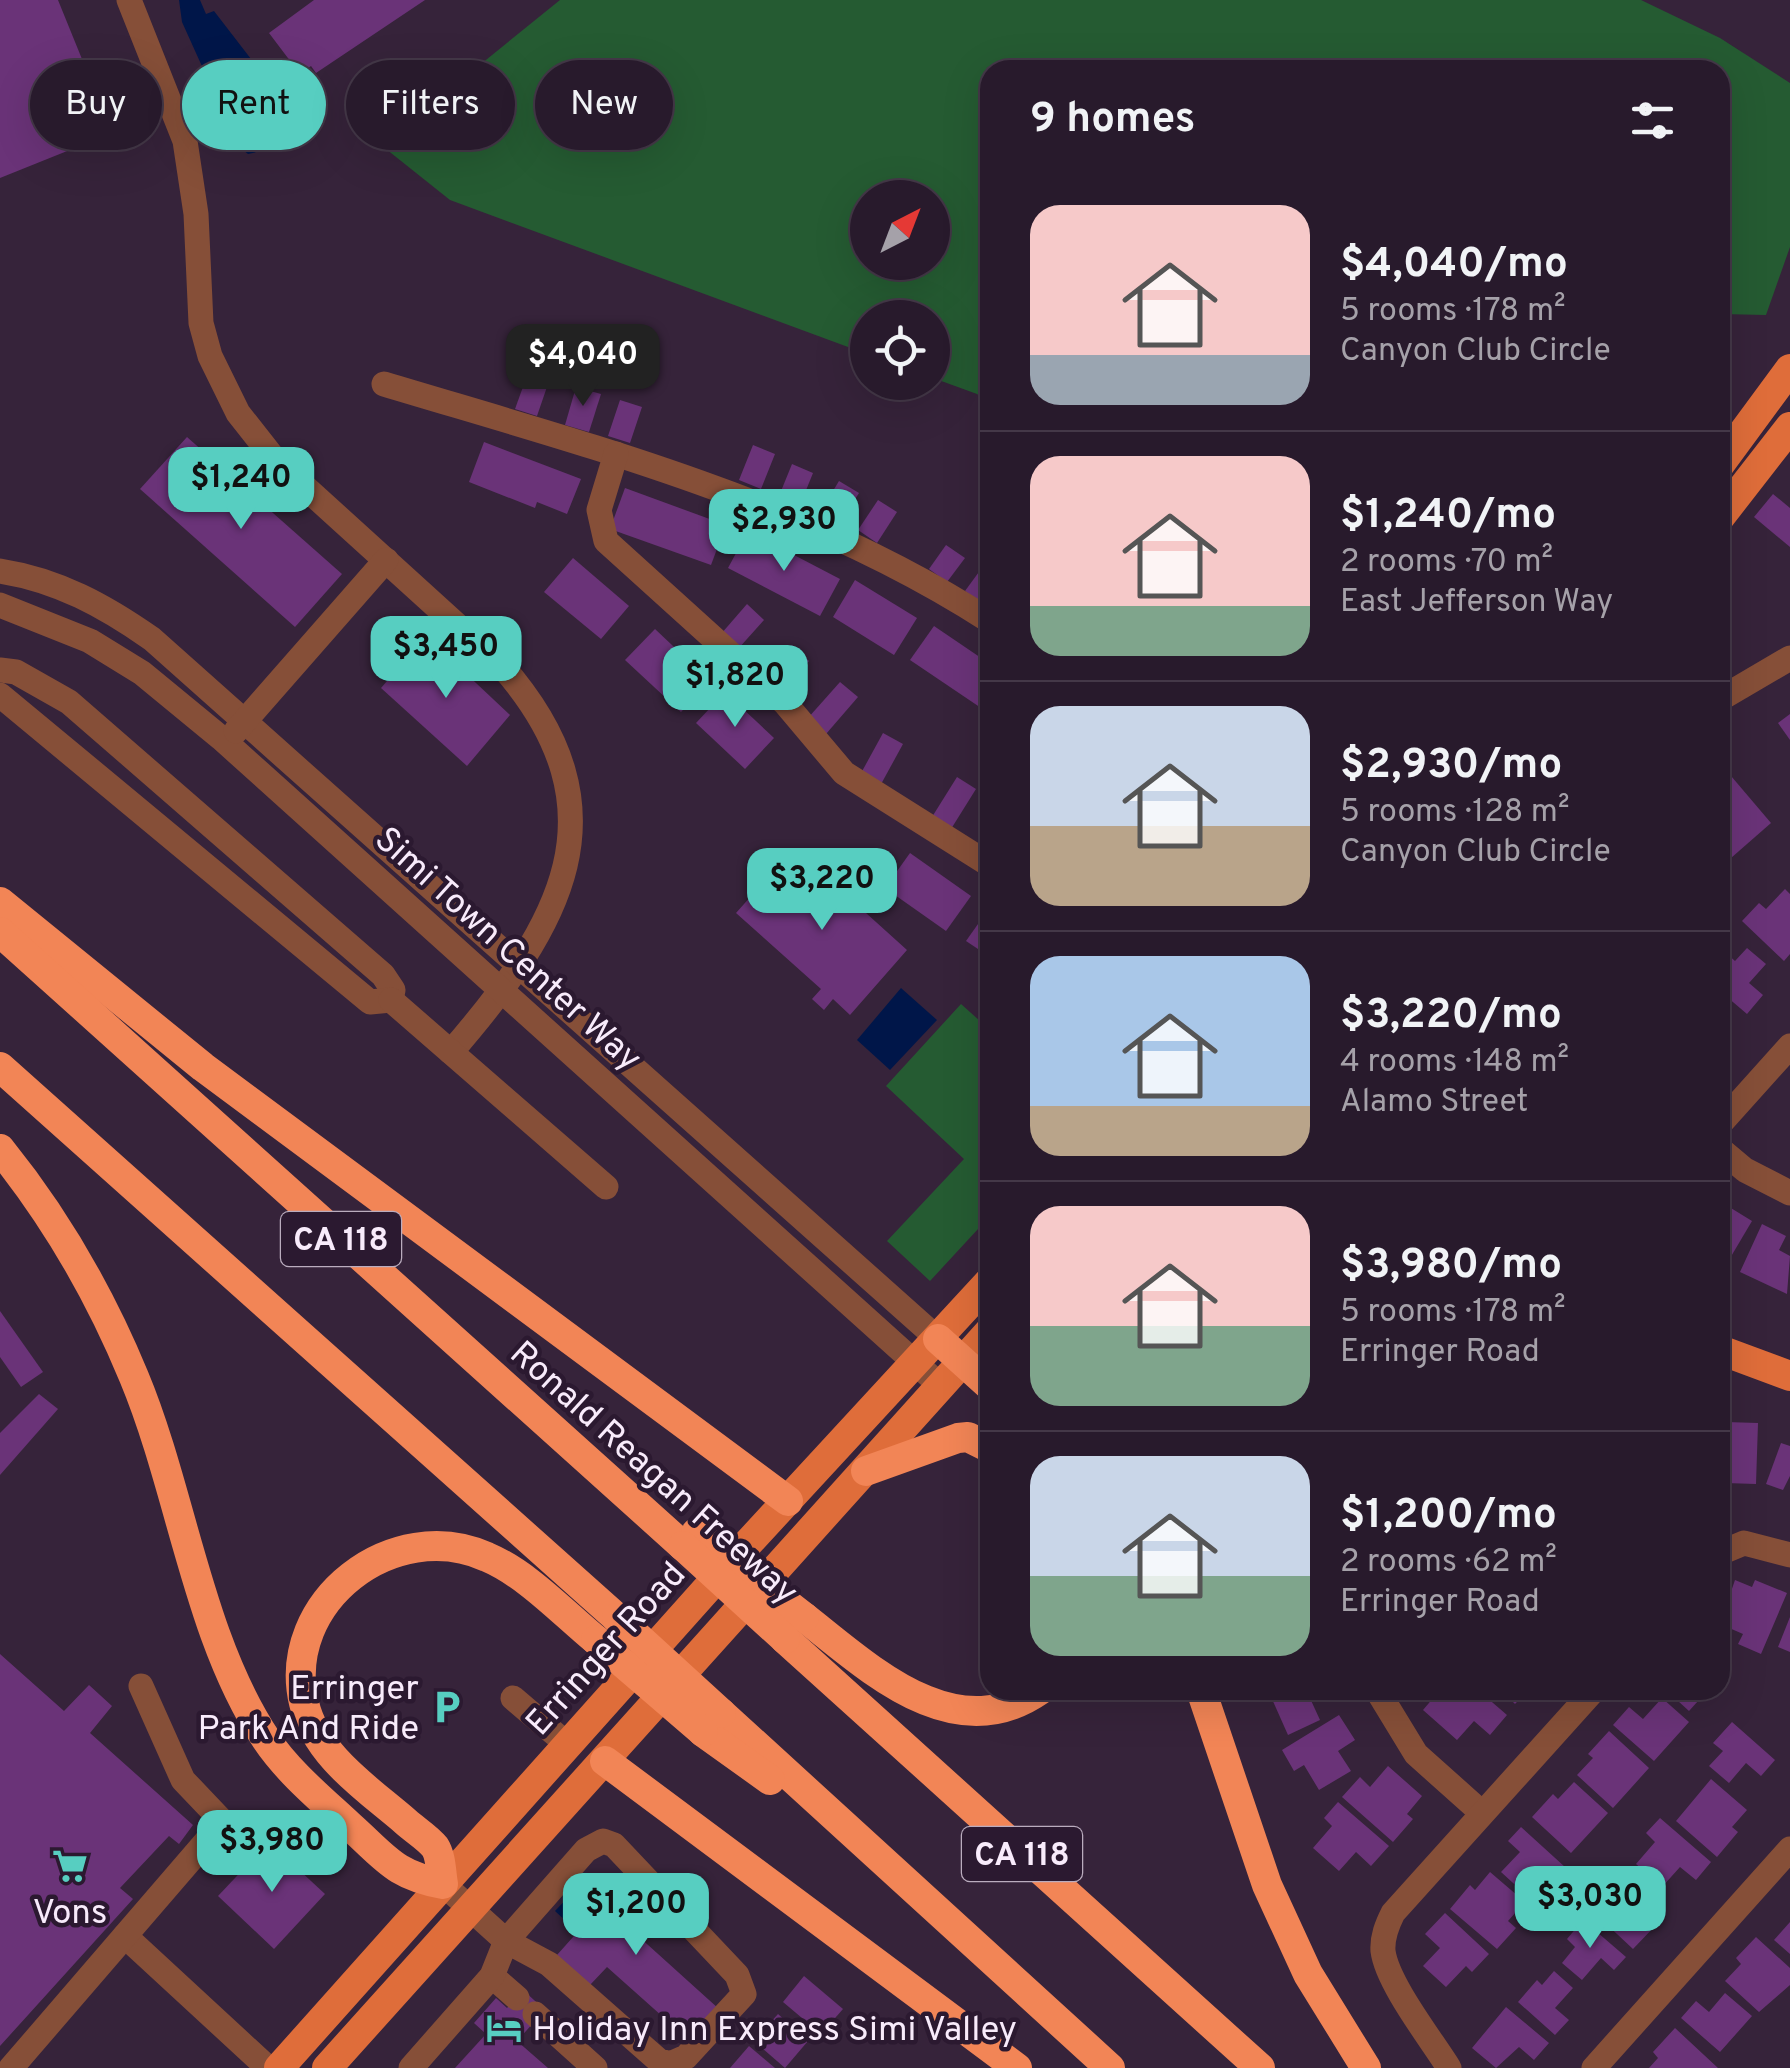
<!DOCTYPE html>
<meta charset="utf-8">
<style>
body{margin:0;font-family:Overpass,sans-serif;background:#342738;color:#f1f3f6;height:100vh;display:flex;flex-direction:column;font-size:38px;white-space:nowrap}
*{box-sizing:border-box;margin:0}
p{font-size:32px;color:#a5a1a9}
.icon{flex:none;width:55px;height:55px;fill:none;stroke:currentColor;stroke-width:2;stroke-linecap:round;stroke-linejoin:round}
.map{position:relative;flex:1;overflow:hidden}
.side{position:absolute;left:980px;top:60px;width:750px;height:1640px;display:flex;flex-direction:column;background:#281a2c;border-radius:30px;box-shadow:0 10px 40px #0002,0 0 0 2px #443848}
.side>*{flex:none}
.hud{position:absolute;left:30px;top:60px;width:800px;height:90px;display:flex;gap:20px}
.needle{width:65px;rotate:42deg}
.fabs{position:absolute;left:850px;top:180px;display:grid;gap:20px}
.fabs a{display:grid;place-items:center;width:100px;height:100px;border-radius:50%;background:#281a2c;box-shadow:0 10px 40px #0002,0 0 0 2px #443848;font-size:50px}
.price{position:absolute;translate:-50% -85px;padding:0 22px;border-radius:20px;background:#57cec1;color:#111;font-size:32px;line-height:65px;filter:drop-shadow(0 2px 5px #0008)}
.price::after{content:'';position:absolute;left:50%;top:60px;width:30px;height:22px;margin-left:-15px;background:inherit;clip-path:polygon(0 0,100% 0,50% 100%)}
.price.on{background:#222;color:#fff}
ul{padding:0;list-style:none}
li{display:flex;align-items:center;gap:30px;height:250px;padding:0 50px}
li+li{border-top:2px solid #443848}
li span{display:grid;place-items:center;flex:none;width:280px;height:200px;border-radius:30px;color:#555}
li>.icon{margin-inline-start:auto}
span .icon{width:120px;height:120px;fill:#fffc;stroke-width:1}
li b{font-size:42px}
h2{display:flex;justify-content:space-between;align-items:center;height:120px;padding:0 50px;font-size:42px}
.tag{padding:0 35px;border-radius:45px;background:#281a2c;box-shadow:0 10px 40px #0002,0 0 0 2px #443848;font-size:35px;line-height:90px}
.tag.on{background:#57cec1;color:#111}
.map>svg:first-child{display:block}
.green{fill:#255b32;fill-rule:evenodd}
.water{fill:#001649}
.building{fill:#6a3378}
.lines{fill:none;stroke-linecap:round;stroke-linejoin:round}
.minor{stroke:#864f38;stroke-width:25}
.major{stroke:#df6d3a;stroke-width:30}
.highway{stroke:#f28556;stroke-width:30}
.highway-bridge{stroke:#f28556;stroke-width:30}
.labels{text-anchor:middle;stroke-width:9;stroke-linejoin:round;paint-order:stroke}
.shield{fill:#2b1930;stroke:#baacbe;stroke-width:2.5}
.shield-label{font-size:32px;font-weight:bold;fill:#f8ebfb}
.street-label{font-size:35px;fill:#f8ebfb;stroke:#2b1930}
.poi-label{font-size:35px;fill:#f8ebfb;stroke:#2b1930;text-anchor:end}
</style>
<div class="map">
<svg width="1790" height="2068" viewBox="0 0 1790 2068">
<rect width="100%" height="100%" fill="#36233a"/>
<!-- green -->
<g class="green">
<path d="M560,0H1641L1720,38L1790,83V247L1766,315L1720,314V70H990V404L977,394L933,378L932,318H868L867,354L450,200L381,145ZM868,198H932V262H868Z"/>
<polygon points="961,1004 990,1030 990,1216 930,1281 887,1241 964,1159 886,1086"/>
</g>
<!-- water -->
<g class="water">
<polygon points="179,0 200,0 206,14 214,11 261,72 271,101 261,151 248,154 238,146 182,22"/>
<polygon points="901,988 937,1020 890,1070 857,1040"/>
<polygon points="575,1890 588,1902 569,1924 555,1911"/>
</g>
<!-- building -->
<g class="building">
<polygon points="0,0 58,0 112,133 0,178"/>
<polygon points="314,0 425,0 316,73 311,66 300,74 269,33"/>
<polygon points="528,373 549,381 537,416 515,409"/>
<polygon points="576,387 601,394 589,432 565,425"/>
<polygon points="620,400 642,407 630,443 608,436"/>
<polygon points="187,437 342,574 295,627 140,489"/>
<polygon points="484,442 581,479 567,514 537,502 535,508 469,482"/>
<polygon points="753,445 775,454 761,489 739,480"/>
<polygon points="792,464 813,473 800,505 779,496"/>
<polygon points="839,481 859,493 838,526 819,514"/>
<polygon points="625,488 726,525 711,565 610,529"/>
<polygon points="1773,494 1790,508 1790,547 1754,517"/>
<polygon points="878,500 897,512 877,543 858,530"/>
<polygon points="748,531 840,579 820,616 728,568"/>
<polygon points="946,545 965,558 947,582 929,569"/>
<polygon points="573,558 629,606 601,639 544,592"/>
<polygon points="984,565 990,570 990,596 983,605 965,591"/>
<polygon points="855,580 917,618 894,655 833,617"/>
<polygon points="747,604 764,620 738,649 721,634"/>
<polygon points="934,626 990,664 990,714 910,660"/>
<polygon points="655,629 710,681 681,712 625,660"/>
<polygon points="426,636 510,715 467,766 381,688"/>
<polygon points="792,645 809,661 782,690 765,674"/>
<polygon points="840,682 858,697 826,734 808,718"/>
<polygon points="725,692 774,738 745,769 696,723"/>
<polygon points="1790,714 1790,740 1778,723"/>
<polygon points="883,733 903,744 880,786 860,775"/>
<polygon points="1720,763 1771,823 1731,858 1720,845"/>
<polygon points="957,777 976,789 951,829 932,817"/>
<polygon points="794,848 907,950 850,1015 833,999 824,1010 812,999 821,989 736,913"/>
<polygon points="910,853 971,896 946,931 885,888"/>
<polygon points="1785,889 1790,894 1790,954 1784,961 1742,921 1759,903 1766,909"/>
<polygon points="990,907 990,957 966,941"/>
<polygon points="1747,948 1766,964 1749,983 1763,995 1747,1014 1720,991 1720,960 1726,953 1735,961"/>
<polygon points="1726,1205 1752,1221 1723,1270 1720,1210"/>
<polygon points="1762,1224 1786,1236 1779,1250 1790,1256 1787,1294 1740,1272"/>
<polygon points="0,1311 43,1372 21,1387 0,1357"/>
<polygon points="39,1394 58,1409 0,1475 0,1433"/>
<polygon points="1726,1422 1758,1423 1756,1484 1725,1483 1725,1473 1720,1472 1720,1428 1725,1429"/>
<polygon points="1781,1443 1790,1446 1790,1476 1783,1490 1766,1484"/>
<polygon points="1735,1580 1752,1587 1755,1580 1787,1593 1761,1654 1738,1644 1743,1634 1720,1624"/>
<polygon points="1790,1617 1790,1652 1778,1647"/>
<polygon points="0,1654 64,1711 89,1685 112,1706 90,1733 193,1825 179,1844 169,1836 120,1888 133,1899 0,2046"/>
<polygon points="1268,1690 1322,1690 1309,1696 1320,1720 1288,1735"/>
<polygon points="1440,1690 1478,1690 1507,1715 1490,1735 1474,1721 1457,1740 1423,1710"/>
<polygon points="1501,1690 1528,1690 1515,1704"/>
<polygon points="1666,1690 1708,1690 1689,1711"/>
<polygon points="1662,1698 1689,1722 1654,1761 1613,1725 1629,1707 1643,1719"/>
<polygon points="1339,1715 1355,1740 1338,1751 1351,1771 1319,1790 1304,1765 1294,1771 1282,1750"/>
<polygon points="1732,1722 1775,1760 1761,1776 1746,1763 1729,1783 1709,1766 1723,1751 1713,1743"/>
<polygon points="1609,1731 1649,1768 1613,1808 1577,1775 1593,1758 1588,1754"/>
<polygon points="1388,1766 1422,1796 1407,1814 1413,1819 1393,1842 1342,1797 1360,1777 1370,1787"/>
<polygon points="1711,1779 1747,1810 1732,1827 1738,1832 1717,1857 1676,1821"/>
<polygon points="1574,1782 1608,1813 1571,1853 1532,1817 1553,1794 1558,1799"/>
<polygon points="1338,1802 1389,1846 1371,1866 1356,1852 1339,1871 1313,1848 1332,1826 1324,1818"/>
<polygon points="1660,1818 1711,1862 1696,1880 1680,1867 1662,1887 1636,1864 1655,1842 1646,1833"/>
<polygon points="1521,1827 1565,1867 1549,1885 1540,1876 1524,1893 1501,1872 1520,1852 1508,1841"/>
<polygon points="269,1842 325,1894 274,1949 218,1896"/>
<polygon points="1490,1872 1525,1902 1508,1921 1516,1928 1497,1949 1450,1909 1470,1885 1475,1890"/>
<polygon points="1630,1872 1664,1904 1648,1920 1655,1926 1633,1949 1585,1904 1604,1883 1613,1891"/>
<polygon points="630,1873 664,1904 637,1935 719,2009 690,2041 607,1967 590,1985 557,1955"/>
<polygon points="1445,1913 1489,1954 1472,1972 1466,1966 1446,1987 1423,1966 1440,1948 1425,1934"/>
<polygon points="1583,1920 1626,1957 1614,1970 1601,1958 1582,1980 1562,1963 1575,1947 1567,1939"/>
<polygon points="1790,1922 1790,1954 1774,1940"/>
<polygon points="1756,1937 1790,1968 1790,1985 1759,2012 1725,1981 1741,1964 1736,1958"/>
<polygon points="1554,1971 1573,1988 1555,2008 1569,2020 1555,2035 1518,2002 1537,1980 1542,1985"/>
<polygon points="804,1976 843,2009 821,2034 783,2002"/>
<polygon points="523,1990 545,2010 517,2041 548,2068 455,2068 486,2034 474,2023 496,1998 507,2008"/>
<polygon points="1725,1993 1752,2016 1720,2052 1681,2018 1696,2001 1709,2012"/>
<polygon points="1506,2007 1549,2043 1534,2060 1519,2047 1496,2068 1472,2048"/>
<polygon points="778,2014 808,2041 785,2068 754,2041"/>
<polygon points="1675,2028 1718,2068 1649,2068 1658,2058 1653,2052"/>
<polygon points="749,2046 775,2068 730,2068"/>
</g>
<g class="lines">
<!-- minor -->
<g class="minor">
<path d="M129,0L185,141L196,214L201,323L210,356L238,413L275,460L502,666C629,811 560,926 451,1052"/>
<path d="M384,384C593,447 804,501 990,621"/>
<polyline points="616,454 599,510 606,541 785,703 844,773 990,865"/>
<path d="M0,571C58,580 105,606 152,639L938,1339"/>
<polyline points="0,605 90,641 142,673 221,738 942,1387"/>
<polyline points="0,670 16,672 69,702 383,975 393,990 391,1000"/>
<polyline points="0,695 370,1002 391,1000"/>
<polyline points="1720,699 1790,658"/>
<polyline points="236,731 386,560"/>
<polyline points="391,1000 606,1187"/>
<polyline points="1720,1124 1790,1046"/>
<polyline points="1720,1149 1745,1170 1790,1193"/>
<polyline points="1720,1553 1744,1543 1790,1555"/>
<polyline points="1377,1690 1416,1754 1482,1813"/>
<polyline points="513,1698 568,1745"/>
<polyline points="125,1936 268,2068"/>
<polyline points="492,1976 517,1998"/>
<polyline points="535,2014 595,2068"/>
<polyline points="11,2068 223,1822 183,1780 141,1686"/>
<polyline points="411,2068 492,1976 506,1941 586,1850 603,1841 614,1845 737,1975 744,1994 686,2057 670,2064 658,2060 549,1964 506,1941 443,1884"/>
<path d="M1449,2068C1431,2039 1387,1983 1383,1951C1382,1937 1387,1925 1393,1913L1594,1690"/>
<polyline points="1594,2068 1790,1849"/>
</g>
<!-- major -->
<g class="major">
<polyline points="1720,464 1790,369"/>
<polyline points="1720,517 1790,427"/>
<polyline points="1720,1350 1790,1376"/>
<polyline points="279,2068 739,1553 990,1281"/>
<polyline points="327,2068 990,1331"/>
</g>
<!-- highway -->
<g class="highway">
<polyline points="0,902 203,1067 788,1501"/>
<polyline points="0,932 683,1546"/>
<polyline points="0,1067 617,1618"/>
<path d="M0,1149C55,1217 101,1297 134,1377C182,1492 197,1635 266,1739C288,1772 321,1799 350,1826C386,1858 394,1875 443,1884C441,1873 441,1856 435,1847C428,1838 415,1830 406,1822C368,1789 316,1756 304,1703C280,1601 394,1515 487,1557C527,1574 562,1612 596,1640"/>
<polyline points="938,1339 990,1386"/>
<polyline points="866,1471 958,1438 968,1437 990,1448"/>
<path d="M804,1617C869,1668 954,1750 1040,1690"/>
<polyline points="785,1639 1260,2068"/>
<polyline points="1201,1690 1267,1885 1308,1974 1366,2068"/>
<polyline points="721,1713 1110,2068"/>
<polyline points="703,1732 770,1780"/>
<polyline points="605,1761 1017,2068"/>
</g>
<!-- highway-bridge -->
<g class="highway-bridge">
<polyline points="696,1533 804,1617"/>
<polyline points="683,1546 785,1639"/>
<polyline points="617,1618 721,1713"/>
<polyline points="596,1640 703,1732"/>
</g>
</g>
<!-- icons -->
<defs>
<symbol id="parking-bare" viewBox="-9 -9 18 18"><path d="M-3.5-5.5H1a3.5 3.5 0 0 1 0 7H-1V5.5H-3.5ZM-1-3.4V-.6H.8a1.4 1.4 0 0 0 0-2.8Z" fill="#57cec1" stroke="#2b1930" stroke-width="2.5" paint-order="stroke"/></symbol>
<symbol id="supermarket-bare" viewBox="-9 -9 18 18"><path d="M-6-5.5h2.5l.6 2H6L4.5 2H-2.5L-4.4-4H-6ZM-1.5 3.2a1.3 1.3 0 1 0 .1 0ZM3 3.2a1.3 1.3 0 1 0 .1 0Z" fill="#57cec1" stroke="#2b1930" stroke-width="2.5" paint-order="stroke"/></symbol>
<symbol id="hotel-bare" viewBox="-9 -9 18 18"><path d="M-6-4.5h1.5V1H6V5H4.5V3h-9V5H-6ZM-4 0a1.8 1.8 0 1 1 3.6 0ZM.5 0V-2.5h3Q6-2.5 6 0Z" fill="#57cec1" stroke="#2b1930" stroke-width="2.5" paint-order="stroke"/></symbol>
</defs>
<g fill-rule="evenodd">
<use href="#parking-bare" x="422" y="1682" width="50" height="50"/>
<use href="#supermarket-bare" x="45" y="1841" width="50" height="50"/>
<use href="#hotel-bare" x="479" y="2003" width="50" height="50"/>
</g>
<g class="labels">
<!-- shield labels -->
<g class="shield">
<rect x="281" y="1212" width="120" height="54" rx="8"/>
<rect x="962" y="1827" width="120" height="54" rx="8"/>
</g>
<g class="shield-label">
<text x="341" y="1250">CA 118</text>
<text x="1022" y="1865">CA 118</text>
</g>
<!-- street labels -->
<g class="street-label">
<text transform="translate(509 948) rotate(42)" y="12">Simi Town Center Way</text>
<text transform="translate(655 1472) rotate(42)" y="12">Ronald Reagan Freeway</text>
<text transform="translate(605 1648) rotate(-48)" y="12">Erringer Road</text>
</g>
<!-- poi labels -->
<g class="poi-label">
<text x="419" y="1699">Erringer<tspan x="419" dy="40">Park And Ride</tspan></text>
<text x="70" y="1923" text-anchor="middle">Vons</text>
<text x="532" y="2040" text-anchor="start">Holiday Inn Express Simi Valley</text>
</g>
</g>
</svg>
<div class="fabs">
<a><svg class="needle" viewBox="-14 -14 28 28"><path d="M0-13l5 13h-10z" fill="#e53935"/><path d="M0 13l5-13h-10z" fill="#a5a1a9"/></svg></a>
<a><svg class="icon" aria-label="locate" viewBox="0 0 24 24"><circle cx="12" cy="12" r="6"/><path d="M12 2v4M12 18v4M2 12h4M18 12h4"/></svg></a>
</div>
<b class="price on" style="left:583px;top:409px">$4,040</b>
<b class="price" style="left:241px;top:532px">$1,240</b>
<b class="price" style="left:784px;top:574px">$2,930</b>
<b class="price" style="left:446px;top:701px">$3,450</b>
<b class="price" style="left:735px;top:730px">$1,820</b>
<b class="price" style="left:822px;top:933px">$3,220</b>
<b class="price" style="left:272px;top:1895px">$3,980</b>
<b class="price" style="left:1590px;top:1951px">$3,030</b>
<b class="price" style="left:636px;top:1958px">$1,200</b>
<div class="hud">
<a class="tag">Buy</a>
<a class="tag on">Rent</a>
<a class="tag">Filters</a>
<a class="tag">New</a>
</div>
<section class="side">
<h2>9 homes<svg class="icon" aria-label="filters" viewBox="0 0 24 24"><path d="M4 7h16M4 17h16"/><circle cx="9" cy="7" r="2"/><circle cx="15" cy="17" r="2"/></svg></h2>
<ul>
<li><span style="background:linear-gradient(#f6c9c9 75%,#9aa5b1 0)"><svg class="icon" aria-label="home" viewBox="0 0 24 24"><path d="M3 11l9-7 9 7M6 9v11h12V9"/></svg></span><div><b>$4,040/mo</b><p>5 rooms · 178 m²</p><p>Canyon Club Circle</p></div></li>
<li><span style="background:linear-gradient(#f6c9c9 75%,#7fa58c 0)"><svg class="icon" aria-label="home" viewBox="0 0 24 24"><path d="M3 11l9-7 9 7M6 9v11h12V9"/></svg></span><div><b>$1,240/mo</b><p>2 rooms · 70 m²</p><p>East Jefferson Way</p></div></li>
<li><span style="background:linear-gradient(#c9d6e8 60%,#b9a48a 0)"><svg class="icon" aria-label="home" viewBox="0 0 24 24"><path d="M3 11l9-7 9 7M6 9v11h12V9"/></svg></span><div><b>$2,930/mo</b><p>5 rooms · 128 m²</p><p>Canyon Club Circle</p></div></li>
<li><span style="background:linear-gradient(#a9c7e8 75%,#b9a48a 0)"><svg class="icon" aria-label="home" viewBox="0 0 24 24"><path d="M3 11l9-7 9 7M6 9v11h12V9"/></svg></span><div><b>$3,220/mo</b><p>4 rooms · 148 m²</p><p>Alamo Street</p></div></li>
<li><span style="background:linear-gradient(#f6c9c9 60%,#7fa58c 0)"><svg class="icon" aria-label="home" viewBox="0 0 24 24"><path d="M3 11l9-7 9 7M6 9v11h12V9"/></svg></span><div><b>$3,980/mo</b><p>5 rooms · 178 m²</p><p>Erringer Road</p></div></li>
<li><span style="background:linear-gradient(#c9d6e8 60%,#7fa58c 0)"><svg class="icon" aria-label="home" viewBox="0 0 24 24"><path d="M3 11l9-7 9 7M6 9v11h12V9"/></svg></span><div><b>$1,200/mo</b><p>2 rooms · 62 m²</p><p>Erringer Road</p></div></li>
</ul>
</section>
</div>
